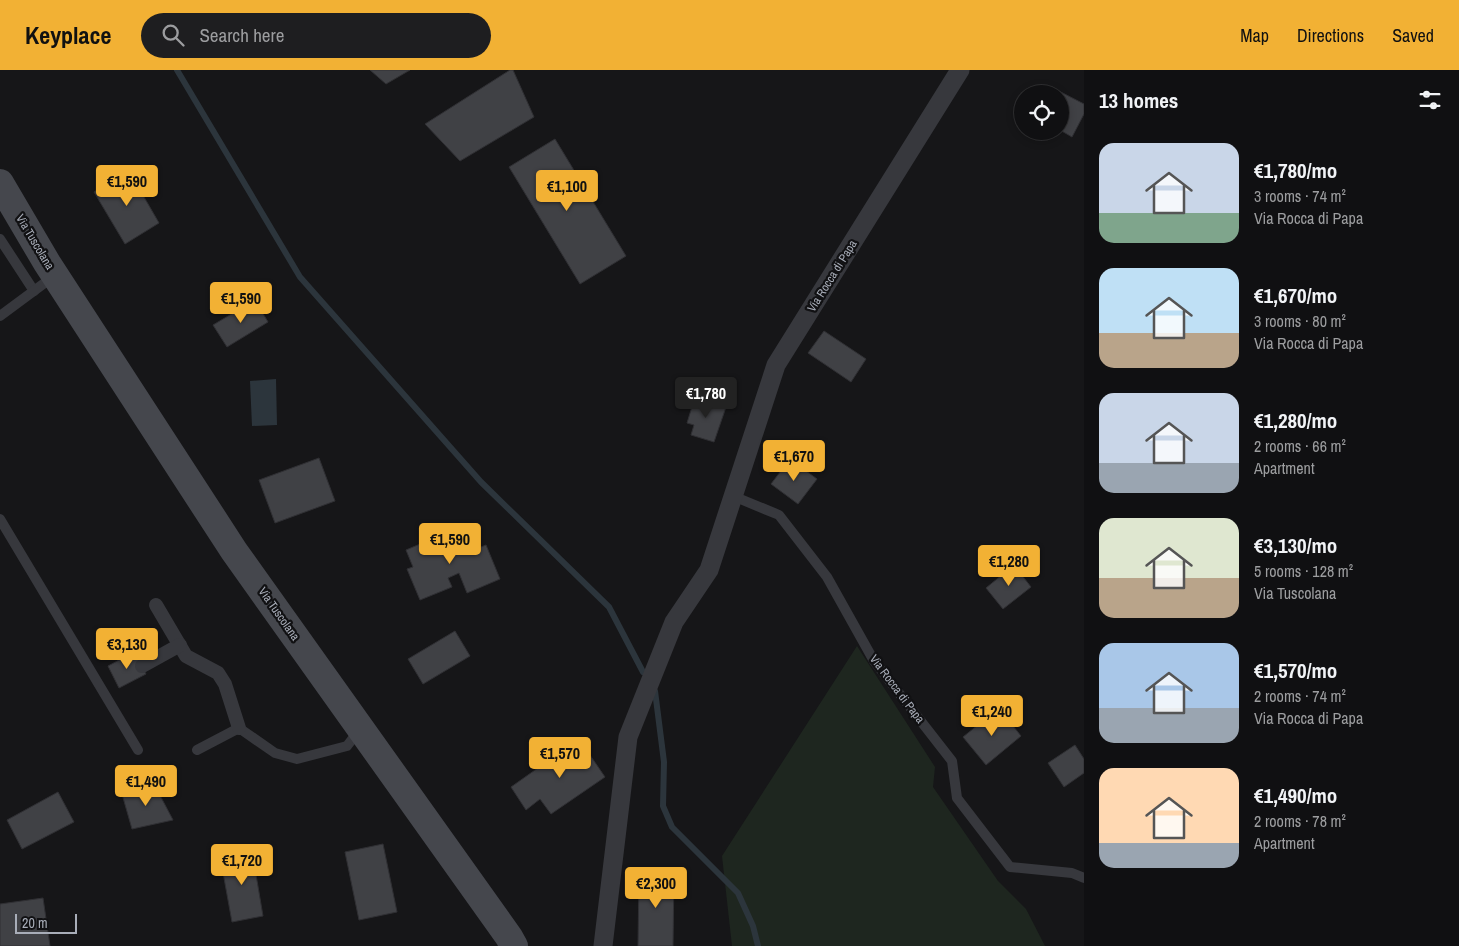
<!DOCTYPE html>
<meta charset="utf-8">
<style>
body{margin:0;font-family:"Archivo Narrow",sans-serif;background:#1e1e20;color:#f1f3f6;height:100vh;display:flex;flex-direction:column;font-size:19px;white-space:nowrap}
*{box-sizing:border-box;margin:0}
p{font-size:16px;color:#9c9d9f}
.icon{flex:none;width:28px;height:28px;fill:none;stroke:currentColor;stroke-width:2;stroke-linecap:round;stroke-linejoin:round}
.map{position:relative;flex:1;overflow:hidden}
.panel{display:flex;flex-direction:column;background:#101012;width:375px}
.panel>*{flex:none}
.buttons{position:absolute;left:1014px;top:15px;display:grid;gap:10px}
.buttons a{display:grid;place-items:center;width:55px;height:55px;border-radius:50%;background:#101012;box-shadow:0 2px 8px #0003,0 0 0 1px #303032;font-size:25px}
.scale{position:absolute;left:15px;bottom:12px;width:62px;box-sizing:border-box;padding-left:5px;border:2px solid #a8adb8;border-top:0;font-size:14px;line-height:18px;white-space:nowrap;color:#a8adb8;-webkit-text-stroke:4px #111113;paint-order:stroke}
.price{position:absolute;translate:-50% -42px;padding:0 11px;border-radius:5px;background:#f2b134;color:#111;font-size:16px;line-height:32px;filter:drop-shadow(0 1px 2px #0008)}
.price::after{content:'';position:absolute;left:50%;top:30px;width:15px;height:11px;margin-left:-8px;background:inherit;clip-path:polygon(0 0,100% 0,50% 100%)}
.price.active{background:#222;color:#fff}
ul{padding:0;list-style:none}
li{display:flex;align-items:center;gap:15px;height:125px;padding:0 15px}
li span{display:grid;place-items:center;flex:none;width:140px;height:100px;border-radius:15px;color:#555}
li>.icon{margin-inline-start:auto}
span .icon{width:60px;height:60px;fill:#fffc;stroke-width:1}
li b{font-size:21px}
h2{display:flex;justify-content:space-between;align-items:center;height:60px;padding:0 15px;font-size:21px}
header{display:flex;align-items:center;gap:30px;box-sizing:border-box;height:70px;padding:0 25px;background:#f2b134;color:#111}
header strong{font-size:24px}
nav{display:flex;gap:28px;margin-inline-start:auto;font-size:18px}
.search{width:350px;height:45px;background:#1e1e20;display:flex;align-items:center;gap:12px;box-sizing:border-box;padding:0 18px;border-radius:28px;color:#9c9d9f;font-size:19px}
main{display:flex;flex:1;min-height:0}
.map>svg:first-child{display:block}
.green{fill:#1e261f}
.water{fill:#2c353c}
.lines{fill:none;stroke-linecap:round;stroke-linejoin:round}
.stream{stroke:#2c353c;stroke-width:6}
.building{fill:#404145;stroke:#303034}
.service{stroke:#37383d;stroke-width:10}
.pedestrian{stroke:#37383d;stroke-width:14}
.minor{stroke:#37383d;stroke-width:19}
.secondary{stroke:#45474d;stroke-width:28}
.labels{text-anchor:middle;stroke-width:4.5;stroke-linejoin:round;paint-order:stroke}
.street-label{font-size:12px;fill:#a8adb8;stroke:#111113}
</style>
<header>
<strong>Keyplace</strong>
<div class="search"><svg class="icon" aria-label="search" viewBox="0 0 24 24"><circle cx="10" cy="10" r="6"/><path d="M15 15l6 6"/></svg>Search here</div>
<nav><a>Map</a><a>Directions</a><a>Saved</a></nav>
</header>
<main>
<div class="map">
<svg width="1084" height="876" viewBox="0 0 1084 876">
<rect width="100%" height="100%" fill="#161618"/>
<!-- green -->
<polygon class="green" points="857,576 935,697 933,717 998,811 1026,839 1045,876 732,876 722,786"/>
<!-- water -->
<polygon class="water" points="276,309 277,355 252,356 250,311"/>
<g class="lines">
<!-- stream -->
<g class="stream">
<polyline points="177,0 300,207 481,412 609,537 643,602"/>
<polyline points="655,621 664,692 663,736 672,757 738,823 753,856 758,876"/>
</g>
</g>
<!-- building -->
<g class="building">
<polygon points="370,0 410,0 386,14"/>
<polygon points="510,0 513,0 534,47 460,91 425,54"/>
<polygon points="1053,18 1084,34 1084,44 1072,67 1060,60 1060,24 1050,24"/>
<polygon points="555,69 626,186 580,214 509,97"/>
<polygon points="129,101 159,153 125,174 94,122"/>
<polygon points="255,230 268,252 227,277 213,255"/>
<polygon points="824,261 866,289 851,312 808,283"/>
<polygon points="695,327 726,337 714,372 691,365 694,355 687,353"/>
<polygon points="319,388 335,431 275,453 259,410"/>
<polygon points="790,389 817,409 798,434 771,414"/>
<polygon points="468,460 476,479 486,475 500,509 467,523 459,503 448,508 452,517 420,530 407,499 413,497 406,480 446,463 448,469"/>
<polygon points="1014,495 1031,517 1003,539 986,518"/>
<polygon points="455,561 470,586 423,614 408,589"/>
<polygon points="134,582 146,604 119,618 108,596"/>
<polygon points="999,638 1021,666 986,695 963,667"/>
<polygon points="579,669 605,707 551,744 540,729 526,740 511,717"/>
<polygon points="1075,675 1084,689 1084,703 1064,717 1048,693"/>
<polygon points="154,714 173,750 132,759 122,724"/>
<polygon points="58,722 74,752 22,779 7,750"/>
<polygon points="383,774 397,842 359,850 345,782"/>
<polygon points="252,781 263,846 232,852 220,786"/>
<polygon points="639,802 674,802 673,876 638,876"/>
<polygon points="43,828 50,876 0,876 0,834"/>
</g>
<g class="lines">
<!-- service -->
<g class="service">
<polyline points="0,169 34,221"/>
<polyline points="0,246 54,206"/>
<polyline points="733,426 779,445 827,507 874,591 952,691 957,728 1010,797 1072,803 1084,808"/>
<polyline points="0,449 138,680"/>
<polyline points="197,680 239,658 275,683 297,689 347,676 360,659"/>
</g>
<!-- pedestrian -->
<g class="pedestrian">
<polyline points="156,535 186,586 218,603 225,614 239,658"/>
<polyline points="142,596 180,575"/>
</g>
<!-- minor -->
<polyline class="minor" points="603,876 628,667 674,552 709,500 776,295 960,0"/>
<!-- secondary -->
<polyline class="secondary" points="0,113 47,193 234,481 509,867 514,876"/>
</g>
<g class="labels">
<!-- street labels -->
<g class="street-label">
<text transform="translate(35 172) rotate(59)" y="4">Via Tuscolana</text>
<text transform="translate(832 206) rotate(-58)" y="4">Via Rocca di Papa</text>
<text transform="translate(279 544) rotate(55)" y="4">Via Tuscolana</text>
<text transform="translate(897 619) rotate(53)" y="4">Via Rocca di Papa</text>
</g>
</g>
</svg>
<div class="buttons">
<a><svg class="icon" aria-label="locate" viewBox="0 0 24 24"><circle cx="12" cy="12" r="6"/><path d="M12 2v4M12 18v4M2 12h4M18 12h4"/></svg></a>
</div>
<div class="scale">20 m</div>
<b class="price" style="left:127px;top:137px">€1,590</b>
<b class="price" style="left:567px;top:142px">€1,100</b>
<b class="price" style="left:241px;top:254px">€1,590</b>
<b class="price active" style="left:706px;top:349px">€1,780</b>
<b class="price" style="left:794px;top:412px">€1,670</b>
<b class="price" style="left:450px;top:495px">€1,590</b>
<b class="price" style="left:1009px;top:517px">€1,280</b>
<b class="price" style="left:127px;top:600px">€3,130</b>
<b class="price" style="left:992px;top:667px">€1,240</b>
<b class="price" style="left:560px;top:709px">€1,570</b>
<b class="price" style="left:146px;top:737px">€1,490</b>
<b class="price" style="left:242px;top:816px">€1,720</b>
<b class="price" style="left:656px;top:839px">€2,300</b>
</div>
<section class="panel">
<h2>13 homes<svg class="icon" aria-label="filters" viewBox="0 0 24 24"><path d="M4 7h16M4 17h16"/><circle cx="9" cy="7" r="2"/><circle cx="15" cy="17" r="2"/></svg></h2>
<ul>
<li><span style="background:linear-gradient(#c9d6e8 70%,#7fa58c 0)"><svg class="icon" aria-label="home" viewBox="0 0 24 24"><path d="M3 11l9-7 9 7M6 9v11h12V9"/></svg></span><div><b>€1,780/mo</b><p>3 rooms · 74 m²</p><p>Via Rocca di Papa</p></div></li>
<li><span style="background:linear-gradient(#bfe0f5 65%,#b9a48a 0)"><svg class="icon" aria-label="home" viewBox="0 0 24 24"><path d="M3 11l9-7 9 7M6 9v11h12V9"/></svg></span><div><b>€1,670/mo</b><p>3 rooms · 80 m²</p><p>Via Rocca di Papa</p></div></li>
<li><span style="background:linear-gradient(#c9d6e8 70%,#9aa5b1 0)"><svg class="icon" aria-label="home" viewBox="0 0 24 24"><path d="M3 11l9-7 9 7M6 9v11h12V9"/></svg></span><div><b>€1,280/mo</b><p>2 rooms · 66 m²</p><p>Apartment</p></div></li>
<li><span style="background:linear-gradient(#dfe7d0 60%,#b9a48a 0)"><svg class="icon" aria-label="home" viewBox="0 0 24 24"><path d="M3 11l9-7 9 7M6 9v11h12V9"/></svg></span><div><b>€3,130/mo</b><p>5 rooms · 128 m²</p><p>Via Tuscolana</p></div></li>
<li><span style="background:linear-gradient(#a9c7e8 65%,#9aa5b1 0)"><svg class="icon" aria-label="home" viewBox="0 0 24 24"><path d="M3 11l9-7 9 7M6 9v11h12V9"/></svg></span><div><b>€1,570/mo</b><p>2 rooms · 74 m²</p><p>Via Rocca di Papa</p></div></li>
<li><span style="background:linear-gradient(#ffd9b3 75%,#9aa5b1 0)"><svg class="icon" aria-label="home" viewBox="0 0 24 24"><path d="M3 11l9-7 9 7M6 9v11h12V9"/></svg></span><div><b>€1,490/mo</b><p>2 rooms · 78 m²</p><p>Apartment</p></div></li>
</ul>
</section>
</main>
